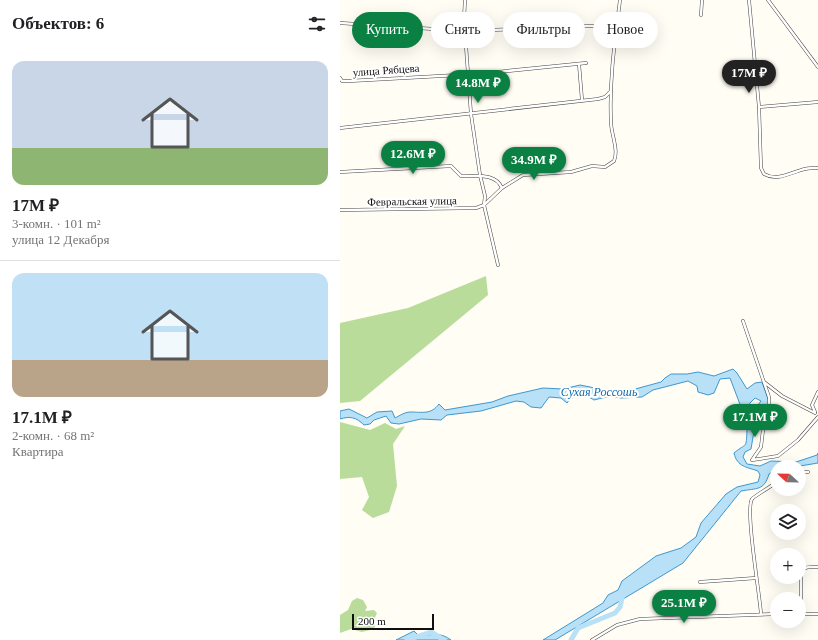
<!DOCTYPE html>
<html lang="ru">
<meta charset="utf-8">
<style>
body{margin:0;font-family:Georgia,serif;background:#f2f2f2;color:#202124;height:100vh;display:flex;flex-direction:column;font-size:15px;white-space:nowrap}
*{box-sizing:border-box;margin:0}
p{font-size:13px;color:#757577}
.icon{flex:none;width:22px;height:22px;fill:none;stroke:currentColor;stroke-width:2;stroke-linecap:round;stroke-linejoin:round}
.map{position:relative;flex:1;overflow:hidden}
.side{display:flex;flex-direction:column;background:#fff;width:340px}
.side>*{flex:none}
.banner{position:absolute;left:12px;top:12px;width:380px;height:36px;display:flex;gap:8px}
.needle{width:26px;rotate:292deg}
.buttons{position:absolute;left:430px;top:460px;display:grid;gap:8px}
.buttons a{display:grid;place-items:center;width:36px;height:36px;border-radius:50%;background:#fff;box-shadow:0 4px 16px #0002;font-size:20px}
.scale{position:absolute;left:12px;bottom:10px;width:82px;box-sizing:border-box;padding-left:4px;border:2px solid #101010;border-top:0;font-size:11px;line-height:14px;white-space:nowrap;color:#101010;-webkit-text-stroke:3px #fff;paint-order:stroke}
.price{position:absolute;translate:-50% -34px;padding:0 9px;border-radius:14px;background:#0b8043;color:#fff;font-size:13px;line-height:26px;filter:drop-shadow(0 1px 2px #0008)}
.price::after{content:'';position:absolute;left:50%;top:24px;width:12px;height:9px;margin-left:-6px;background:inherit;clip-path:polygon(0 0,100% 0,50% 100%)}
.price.selected{background:#222;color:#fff}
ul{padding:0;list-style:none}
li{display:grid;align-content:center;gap:8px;height:212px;padding:0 12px}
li+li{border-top:1px solid #e0e0e0}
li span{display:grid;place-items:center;height:124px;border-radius:12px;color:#555}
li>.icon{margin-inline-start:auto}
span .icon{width:72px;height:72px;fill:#fffc;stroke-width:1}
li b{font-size:17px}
h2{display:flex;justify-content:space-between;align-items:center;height:48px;padding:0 12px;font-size:17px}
.tag{padding:0 14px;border-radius:18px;background:#fff;box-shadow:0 4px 16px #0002;font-size:14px;line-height:36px}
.tag.selected{background:#0b8043;color:#fff}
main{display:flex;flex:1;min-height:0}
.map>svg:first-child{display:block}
.forest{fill:#b9dc9b}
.water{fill:#b8e1f7;stroke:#3d98d0}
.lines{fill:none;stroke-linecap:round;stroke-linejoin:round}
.river{stroke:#b8e1f7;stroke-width:5}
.street-casing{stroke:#434343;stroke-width:3.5}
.street{stroke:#fff;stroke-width:2.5}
.labels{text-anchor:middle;stroke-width:4;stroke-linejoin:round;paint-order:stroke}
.street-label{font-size:11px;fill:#101010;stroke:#fff}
.water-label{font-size:12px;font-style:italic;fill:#166aa6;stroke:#fff}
</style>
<main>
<section class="side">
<h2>Объектов: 6<svg class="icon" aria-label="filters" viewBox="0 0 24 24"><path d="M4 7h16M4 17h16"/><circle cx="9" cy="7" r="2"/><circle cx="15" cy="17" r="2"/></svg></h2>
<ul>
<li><span style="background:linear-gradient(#c9d6e8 70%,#8fb573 0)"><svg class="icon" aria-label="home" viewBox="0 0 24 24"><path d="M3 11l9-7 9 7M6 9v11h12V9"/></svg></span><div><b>17M ₽</b><p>3-комн. · 101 m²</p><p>улица 12 Декабря</p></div></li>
<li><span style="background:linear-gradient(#bfe0f5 70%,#b9a48a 0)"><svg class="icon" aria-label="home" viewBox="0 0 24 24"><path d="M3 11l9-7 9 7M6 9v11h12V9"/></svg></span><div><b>17.1M ₽</b><p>2-комн. · 68 m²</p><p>Квартира</p></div></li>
</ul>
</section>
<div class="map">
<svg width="478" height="640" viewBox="0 0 478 640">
<rect width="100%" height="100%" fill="#fffdf4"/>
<!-- forest -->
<g class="forest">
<polygon points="146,276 148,295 20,401 0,403 0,323 68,308"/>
<polygon points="0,422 30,430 45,423 56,429 65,426 53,444 57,486 49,512 33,518 22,510 29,497 22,477 0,479"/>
<polygon points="17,598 23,600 27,607 25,611 34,610 37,613 33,622 35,626 34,629 22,632 11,629 0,633 0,615 8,610 12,601"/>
</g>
<!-- water -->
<g class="water">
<path d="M393,369L397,373L407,389L415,383L422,382L429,402L425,414L427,421L414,431L411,449L405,452L403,457L407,464L420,466L431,461L456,462L477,455L478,453V463L454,467H437V470L429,474C424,491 417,488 401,491L343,563L215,640H203L263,603L268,595L278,590L282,581L316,556L341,548L356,537L361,523L386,494L397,487L418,482L420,475L418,471C407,467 397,467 394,453C407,442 406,450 407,430L422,417L416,413L413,407L417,406L421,401L415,398L410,403L407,409L401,407L390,378L380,379L374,393L368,395L358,392L357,386L348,381L313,390L302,397L281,398L270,396L254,400C245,394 233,394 227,403L221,398L209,397L201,408L191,407L184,402L176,401L141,411L107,415L101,420L81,419L59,424L51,423L46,416L34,420L30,424L24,425C16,417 10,416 0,419V411L9,409L27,418L37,412L52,411L55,418C59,416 65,412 70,412C82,412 91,415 99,404L105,410L152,402L168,396L203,388L223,389L240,385L265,390L288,391L321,382L325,378L331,374H347L358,372L374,376Z"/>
<path d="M74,631L80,637C91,633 102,633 111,640H56Z"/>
</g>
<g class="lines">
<!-- river -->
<g class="river">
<polyline points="67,640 91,632 104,640"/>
<polyline points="231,640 238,628 275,613 280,607 283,594"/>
</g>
<defs>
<g id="street">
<path d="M409,0L419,107L421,168L424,174C438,182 451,172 465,169C469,168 474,168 478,168"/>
<polyline points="428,0 478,67"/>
<polyline points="361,15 362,0"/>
<polyline points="0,23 125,31 277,25"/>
<polyline points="239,64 242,100"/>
<polyline points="0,78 2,81 9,81 137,74 246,63"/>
<polyline points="419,107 478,102"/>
<polyline points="0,128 258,99 265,97 271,91"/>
<path d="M0,172L111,166L121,176C135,177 155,172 162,188"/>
<polyline points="0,210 136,208 144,205 145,196 140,175 131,114 124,19 125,0"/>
<path d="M158,265L144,205L162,188L183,175L231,172L252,166L265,167L274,161C279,150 271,134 271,122C269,81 275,40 280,0"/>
<polyline points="403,321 429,397 430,419 423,430 421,447 412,460 438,456 458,440 478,417"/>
<polyline points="424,382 442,396 475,413"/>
<polyline points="475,412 472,405 478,392"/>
<polyline points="459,472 468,472"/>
<polyline points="435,568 437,568"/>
<path d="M459,571H461C466,566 471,567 478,567"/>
<polyline points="360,582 416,578"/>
<path d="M421,614C420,596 405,510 412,499C413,497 433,485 437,482"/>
<polyline points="459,614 478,614"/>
<polyline points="461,614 461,571"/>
<polyline points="252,640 277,625 300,619 437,614"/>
</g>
</defs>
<!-- street casing -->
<use href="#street" class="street-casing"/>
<!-- street -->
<use href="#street" class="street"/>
</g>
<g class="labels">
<!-- street labels -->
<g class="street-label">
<text transform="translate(46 70) rotate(-4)" y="4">улица Рябцева</text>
<text transform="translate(72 201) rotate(-1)" y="4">Февральская улица</text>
</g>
<!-- water labels -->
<g class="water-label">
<text x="259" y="396">Сухая Россошь</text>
</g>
</g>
</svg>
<div class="buttons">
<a><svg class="needle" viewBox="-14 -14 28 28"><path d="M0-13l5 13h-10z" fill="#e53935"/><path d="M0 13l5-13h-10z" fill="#757577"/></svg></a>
<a><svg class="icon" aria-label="layers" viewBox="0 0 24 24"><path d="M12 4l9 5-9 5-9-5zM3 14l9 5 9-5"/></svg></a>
<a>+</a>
<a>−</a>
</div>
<div class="scale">200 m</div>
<b class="price selected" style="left:409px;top:94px">17M ₽</b>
<b class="price" style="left:138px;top:104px">14.8M ₽</b>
<b class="price" style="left:73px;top:175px">12.6M ₽</b>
<b class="price" style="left:194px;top:181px">34.9M ₽</b>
<b class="price" style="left:415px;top:438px">17.1M ₽</b>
<b class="price" style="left:344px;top:624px">25.1M ₽</b>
<div class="banner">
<a class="tag selected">Купить</a>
<a class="tag">Снять</a>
<a class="tag">Фильтры</a>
<a class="tag">Новое</a>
</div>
</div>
</main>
